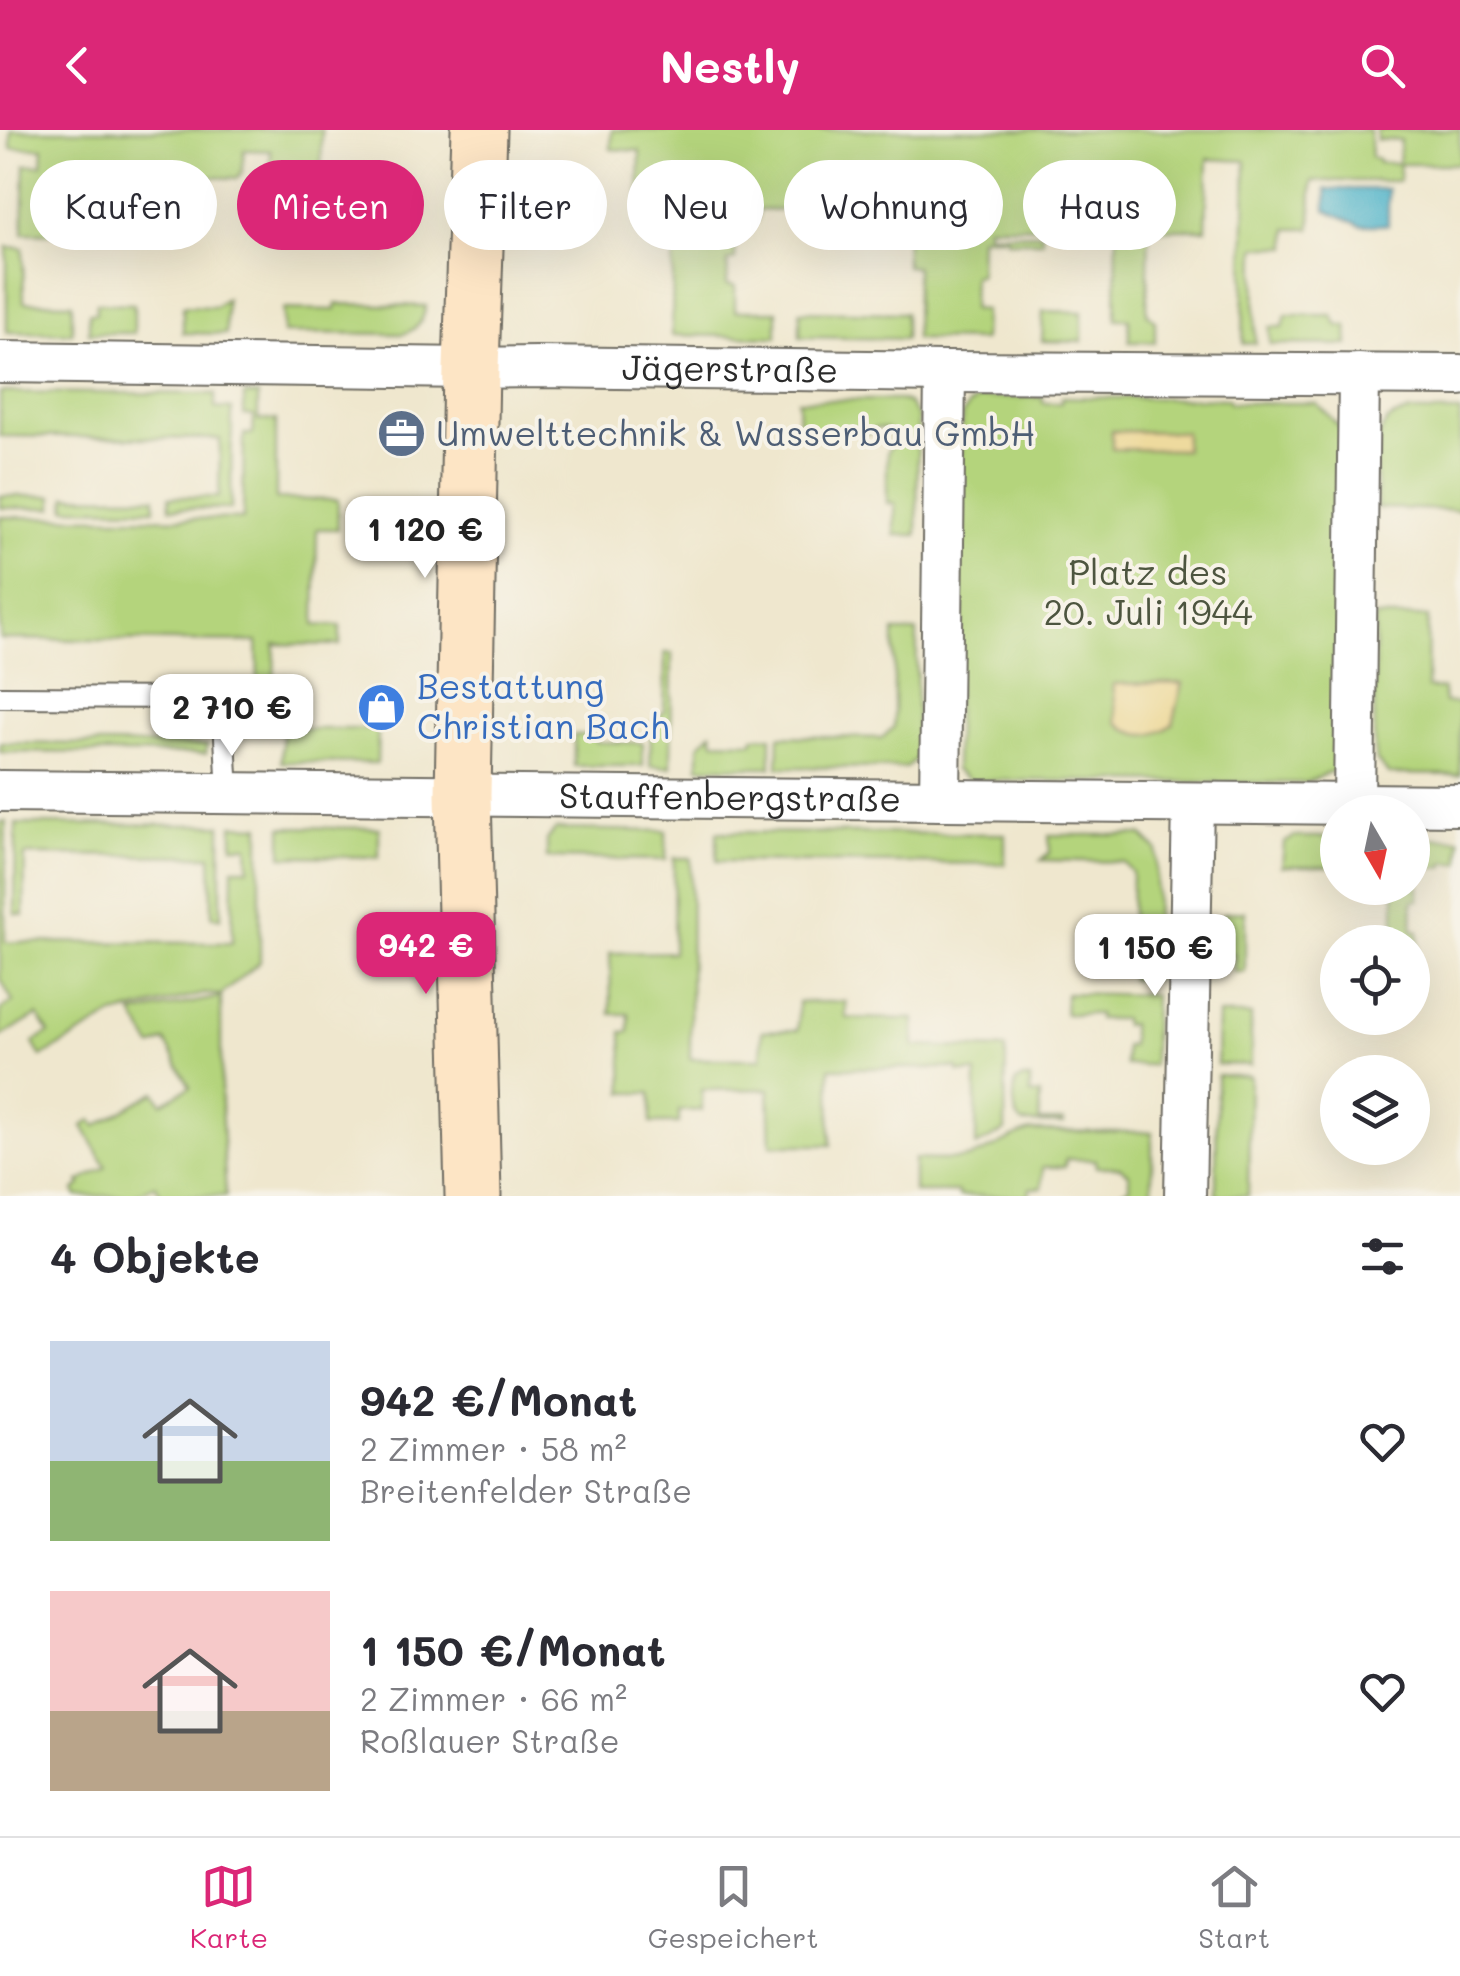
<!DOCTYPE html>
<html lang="de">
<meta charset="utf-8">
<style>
body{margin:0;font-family:Mali,sans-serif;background:#f7f7f7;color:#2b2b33;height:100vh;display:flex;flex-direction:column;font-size:38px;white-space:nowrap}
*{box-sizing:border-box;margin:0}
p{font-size:32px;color:#7c7c81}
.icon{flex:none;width:55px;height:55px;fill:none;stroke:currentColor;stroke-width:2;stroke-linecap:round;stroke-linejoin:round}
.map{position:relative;height:1066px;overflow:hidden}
.panel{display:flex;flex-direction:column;background:#fff;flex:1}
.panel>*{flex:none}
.guide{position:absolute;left:30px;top:30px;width:1400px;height:90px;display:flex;gap:20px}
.needle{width:65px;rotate:171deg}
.fabs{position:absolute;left:1320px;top:665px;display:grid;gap:20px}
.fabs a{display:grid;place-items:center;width:110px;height:110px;border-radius:50%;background:#fff;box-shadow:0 10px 40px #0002;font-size:50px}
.price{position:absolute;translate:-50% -85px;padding:0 22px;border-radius:20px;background:#fff;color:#222;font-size:32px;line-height:65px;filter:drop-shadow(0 2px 5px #0008)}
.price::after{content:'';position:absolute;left:50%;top:60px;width:30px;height:22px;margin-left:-15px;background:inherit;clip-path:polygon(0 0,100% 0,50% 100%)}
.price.on{background:#db2777;color:#fff}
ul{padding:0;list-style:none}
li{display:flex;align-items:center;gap:30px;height:250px;padding:0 50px}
li span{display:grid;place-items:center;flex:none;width:280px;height:200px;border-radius:0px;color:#555}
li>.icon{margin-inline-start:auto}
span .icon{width:120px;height:120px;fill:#fffc;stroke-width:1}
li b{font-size:42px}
h2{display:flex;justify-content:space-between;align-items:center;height:120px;padding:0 50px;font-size:42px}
.pill{padding:0 35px;border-radius:45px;background:#fff;box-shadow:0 10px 40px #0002;font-size:35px;line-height:90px}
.pill.on{background:#db2777;color:#fff}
header{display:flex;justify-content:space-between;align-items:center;height:130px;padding:0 50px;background:#db2777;color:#fff;font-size:45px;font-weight:800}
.dock{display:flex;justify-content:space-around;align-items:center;height:140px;border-top:2px solid #e1e1e2;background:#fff;font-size:28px;color:#7c7c81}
.dock a{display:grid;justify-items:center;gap:5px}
.dock .on{color:#db2777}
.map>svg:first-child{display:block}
.green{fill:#b4d47b;stroke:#708053;stroke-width:2.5}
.sand{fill:#eeda9e;stroke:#8c8264;stroke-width:2.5}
.water{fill:#49b1c8;stroke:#3a6e7a;stroke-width:2.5}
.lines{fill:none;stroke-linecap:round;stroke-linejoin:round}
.lane-casing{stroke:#706d64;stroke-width:24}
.street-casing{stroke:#706d64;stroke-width:44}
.secondary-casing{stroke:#706d64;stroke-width:59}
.lane{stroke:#fff;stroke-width:20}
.street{stroke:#fff;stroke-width:40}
.secondary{stroke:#fde5c5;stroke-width:55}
.labels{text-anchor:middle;stroke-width:8;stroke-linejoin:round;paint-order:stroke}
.street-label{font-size:35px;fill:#2b2b2b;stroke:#f7f3e8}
.service-label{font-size:35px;fill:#4e5e75;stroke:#f7f3e8;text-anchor:start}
.park-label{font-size:35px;fill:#4d553f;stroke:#f7f3e8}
.shop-label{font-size:35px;fill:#366cbe;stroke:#f7f3e8;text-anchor:start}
</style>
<header><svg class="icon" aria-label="back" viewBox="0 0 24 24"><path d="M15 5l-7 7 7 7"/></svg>Nestly<svg class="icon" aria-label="search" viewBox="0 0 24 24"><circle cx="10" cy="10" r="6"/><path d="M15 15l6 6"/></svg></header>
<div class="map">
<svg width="1460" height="1066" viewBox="0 0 1460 1066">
<rect width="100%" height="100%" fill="#f7f3e8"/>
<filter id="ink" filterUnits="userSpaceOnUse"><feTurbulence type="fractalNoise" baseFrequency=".01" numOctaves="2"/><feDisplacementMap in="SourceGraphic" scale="20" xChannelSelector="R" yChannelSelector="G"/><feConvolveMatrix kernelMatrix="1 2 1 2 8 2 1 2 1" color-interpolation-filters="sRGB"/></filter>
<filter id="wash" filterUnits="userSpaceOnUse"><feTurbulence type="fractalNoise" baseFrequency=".0048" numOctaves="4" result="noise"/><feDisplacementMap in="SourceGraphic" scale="40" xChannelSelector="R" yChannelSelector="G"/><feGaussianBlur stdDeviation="2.25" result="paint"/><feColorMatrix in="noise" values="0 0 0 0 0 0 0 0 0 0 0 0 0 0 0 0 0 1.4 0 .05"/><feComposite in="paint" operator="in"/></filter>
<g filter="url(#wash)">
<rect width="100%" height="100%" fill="#efe7ce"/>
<!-- green -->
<g class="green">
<polygon points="11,0 322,0 321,41 342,42 341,81 270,79 271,21 244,20 242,43 237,48 137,46 135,105 23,103 25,35 42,35 43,18 11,18"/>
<polygon points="612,0 1370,0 1371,28 1377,29 1378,33 1398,33 1400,10 1377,10 1377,0 1460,0 1460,34 1400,34 1399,51 1312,51 1311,99 1288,99 1288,117 1256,117 1255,213 1243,214 1246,31 1208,29 1206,99 1149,99 1147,183 1155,191 1155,212 1129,212 1129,189 1116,189 1117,97 987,96 987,104 1042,103 1042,111 1008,111 1007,107 980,107 979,145 973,145 972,179 984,180 983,210 915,209 916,137 906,136 905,88 856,89 855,81 812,81 811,92 799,92 798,81 759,79 757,91 735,91 735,129 728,131 727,155 735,156 735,181 777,181 777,207 672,205 674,82 639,80 640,21 611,19"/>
<polygon points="7,117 23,118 24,172 72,173 72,203 7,202"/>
<polygon points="226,169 226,204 183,203 183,176 215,177"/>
<polygon points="97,173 134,174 134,203 89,203 89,183 96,183"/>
<path d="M337,174L426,176C423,191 418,199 403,204L283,203V179L336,180Z"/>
<polygon points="800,181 905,183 905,209 800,207"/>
<polygon points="1043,181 1082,182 1082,212 1042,211"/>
<polygon points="1286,185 1332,185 1338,196 1347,196 1348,215 1270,214 1270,197 1283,197"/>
<polygon points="0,262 215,264 215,278 232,279 231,379 170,378 169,367 219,367 220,309 0,306"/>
<polygon points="244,265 258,265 258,290 276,290 276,369 338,370 338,399 317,399 315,495 340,496 340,515 275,514 274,552 258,552 257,512 0,509 0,387 243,389 244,304 253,304 254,286 244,285"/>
<polygon points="1043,267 1043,273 1061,273 1062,267 1228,269 1229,273 1316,273 1342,299 1337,639 1305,653 970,650 955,640 962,285 969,275 980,268"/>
<polygon points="798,270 900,270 908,273 918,287 917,405 895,405 895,373 887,373 887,322 892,314 892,306 886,299 875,298 870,303 861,303 860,298 833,298 832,304 799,303"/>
<path d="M1410,282H1460V380L1377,378C1377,357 1371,306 1388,291C1393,286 1403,284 1410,282Z"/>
<rect x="0" y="366" width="53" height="12"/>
<polygon points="67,366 155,367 155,379 66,378"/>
<polygon points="1375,487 1428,487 1427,558 1443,559 1444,573 1460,573 1460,645 1389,644 1376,630 1374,618"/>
<polygon points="894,502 917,502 916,629 906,638 778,637 779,606 882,608 894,597"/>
<polygon points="665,523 672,523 671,637 650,636 651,594 664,581"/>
<polygon points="283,599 378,599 377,633 281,632"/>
<polygon points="712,602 714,611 753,612 754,607 771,606 771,637 699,637 699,615"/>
<polygon points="574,605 595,605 596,612 643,613 643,636 574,636"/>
<polygon points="0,613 207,615 206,624 0,622"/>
<polygon points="0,692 6,692 5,812 232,813 233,738 249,738 248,716 233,716 233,695 260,696 260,832 221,865 204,864 114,885 41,927 33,913 49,903 38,885 0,907 0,880 13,872 0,848"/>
<polygon points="16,694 221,695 221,788 212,786 211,726 25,725 24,785 15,784"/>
<polygon points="282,697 379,698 379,727 282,726"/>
<polygon points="556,699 666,701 666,730 547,728 547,710"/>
<polygon points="717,702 1005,704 1005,734 717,731"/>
<polygon points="1049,705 1142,705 1157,720 1154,850 1130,849 1132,742 1123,732 1041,730 1050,723"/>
<polygon points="1294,707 1337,707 1337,736 1282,736 1284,713"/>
<polygon points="1413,708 1460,709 1460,733 1445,733 1444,737 1419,738 1419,770 1413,770 1412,800 1418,801 1418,821 1413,824 1412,812 1395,812 1395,758 1412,758"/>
<polygon points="674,728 691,728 690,929 761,929 762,901 798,900 798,872 846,872 846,888 914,889 914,916 1006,919 1005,1001 976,1016 976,943 958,942 958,938 830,938 831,1015 771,1015 769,959 702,960 702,980 679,981 679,993 651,993 651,963 624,963 622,902 629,902 629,884 611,884 610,823 673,822"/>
<polygon points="1245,781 1245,842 1234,842 1234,824 1218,824 1218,789 1225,783"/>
<polygon points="1066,863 1154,865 1153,935 1125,935 1125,916 1131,916 1131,894 1124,895 1123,889 1098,889 1098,884 1065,884"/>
<polygon points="221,867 221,973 226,1066 162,1066 155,1055 134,1066 77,1066 74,1061 81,1055 79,1052 106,1037 83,996 92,990 96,996 155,962 162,973 190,957 165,911 152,917 133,884"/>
<polygon points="1218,885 1251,885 1251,935 1217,934"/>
<polygon points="1217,945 1250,946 1248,1066 1216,1066"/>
<path d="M1023,949H1030V964L1040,965L1039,991H1064V994L1022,993C1012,985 1013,964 1016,952Z"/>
<path d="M1031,1001L1152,1002V1066H1121V1062L1129,1057V1044L1120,1037H1096L1095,1030L1066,1029L1065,1037H1043L1042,1058H1030L1029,1066H958V1062H914V1029C933,1029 953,1032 971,1027C993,1021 1010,1006 1031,1001Z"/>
</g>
<!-- sand -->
<g class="sand">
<polygon points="1112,301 1185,302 1185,320 1112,319"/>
<path d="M1183,553L1173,594C1153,609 1136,609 1117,592L1113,554Z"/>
</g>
<!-- water -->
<polygon class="water" points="1326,59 1388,59 1388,95 1360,95 1326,80"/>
</g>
<g filter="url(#ink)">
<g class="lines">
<defs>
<polyline id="lane" points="0,567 204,568 217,575 224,588 228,664"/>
<g id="street">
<path id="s1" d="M0,232L471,238L538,237L945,242L1460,245"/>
<path id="s2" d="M0,661L1460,675"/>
<polyline points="940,670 945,242"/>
<polyline points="1354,674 1359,244"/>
<polyline points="1185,1066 1193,673"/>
</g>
<polyline id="secondary" points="473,1066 463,665 471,238 479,0"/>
</defs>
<!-- lane casing -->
<use href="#lane" class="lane-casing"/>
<!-- street casing -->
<use href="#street" class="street-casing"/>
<!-- secondary casing -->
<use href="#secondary" class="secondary-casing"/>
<!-- lane -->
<use href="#lane" class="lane"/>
<!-- street -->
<use href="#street" class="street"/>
<!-- secondary -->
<use href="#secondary" class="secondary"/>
</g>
</g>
<!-- icons -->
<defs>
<symbol id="office-disc" viewBox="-11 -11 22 22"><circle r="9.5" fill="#5c6f8a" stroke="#f7f3e8"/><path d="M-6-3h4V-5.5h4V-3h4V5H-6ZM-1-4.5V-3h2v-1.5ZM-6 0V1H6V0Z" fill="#fff"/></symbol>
<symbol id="shop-disc" viewBox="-11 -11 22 22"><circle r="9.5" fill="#3f7fe0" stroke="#f7f3e8"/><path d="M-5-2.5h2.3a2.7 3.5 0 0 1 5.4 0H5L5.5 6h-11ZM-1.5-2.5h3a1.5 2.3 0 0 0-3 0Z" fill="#fff"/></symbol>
</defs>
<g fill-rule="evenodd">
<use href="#office-disc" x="374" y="276" width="55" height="55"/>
<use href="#shop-disc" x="354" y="550" width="55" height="55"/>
</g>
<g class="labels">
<!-- street labels -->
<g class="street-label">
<text dy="12" stroke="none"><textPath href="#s1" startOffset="730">Jägerstraße</textPath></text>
<text dy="12" stroke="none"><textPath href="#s2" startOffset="730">Stauffenbergstraße</textPath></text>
</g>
<!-- service labels -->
<g class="service-label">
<text x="436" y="316">Umwelttechnik &amp; Wasserbau GmbH</text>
</g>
<!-- park labels -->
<g class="park-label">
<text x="1148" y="455">Platz des<tspan x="1148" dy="40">20. Juli 1944</tspan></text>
</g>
<!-- shop labels -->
<g class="shop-label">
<text x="417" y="569">Bestattung<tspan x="417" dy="40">Christian Bach</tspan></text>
</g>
</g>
</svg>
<div class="fabs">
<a><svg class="needle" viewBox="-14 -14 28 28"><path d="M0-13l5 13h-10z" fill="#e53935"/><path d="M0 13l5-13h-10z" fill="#7c7c81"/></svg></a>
<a><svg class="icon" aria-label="locate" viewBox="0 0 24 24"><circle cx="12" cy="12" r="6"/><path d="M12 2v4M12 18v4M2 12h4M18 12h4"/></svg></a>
<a><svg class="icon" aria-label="layers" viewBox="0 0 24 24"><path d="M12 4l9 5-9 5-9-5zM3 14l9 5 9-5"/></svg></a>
</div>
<b class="price" style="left:425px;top:451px">1 120 €</b>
<b class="price" style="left:232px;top:629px">2 710 €</b>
<b class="price on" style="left:426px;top:867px">942 €</b>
<b class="price" style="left:1155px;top:869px">1 150 €</b>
<div class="guide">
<a class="pill">Kaufen</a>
<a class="pill on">Mieten</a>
<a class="pill">Filter</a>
<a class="pill">Neu</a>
<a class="pill">Wohnung</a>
<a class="pill">Haus</a>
</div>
</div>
<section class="panel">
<h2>4 Objekte<svg class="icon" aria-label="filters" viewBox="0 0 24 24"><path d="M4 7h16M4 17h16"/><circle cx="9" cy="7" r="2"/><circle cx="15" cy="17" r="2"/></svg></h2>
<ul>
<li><span style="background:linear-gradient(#c9d6e8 60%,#8fb573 0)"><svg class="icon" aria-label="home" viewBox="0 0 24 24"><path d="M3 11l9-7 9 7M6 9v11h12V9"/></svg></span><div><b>942 €/Monat</b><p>2 Zimmer · 58 m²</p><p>Breitenfelder Straße</p></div><svg class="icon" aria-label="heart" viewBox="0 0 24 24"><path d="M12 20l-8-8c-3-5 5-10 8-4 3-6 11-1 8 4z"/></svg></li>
<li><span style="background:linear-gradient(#f6c9c9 60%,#b9a48a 0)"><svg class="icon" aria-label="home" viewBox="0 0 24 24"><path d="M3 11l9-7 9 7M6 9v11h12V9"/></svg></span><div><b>1 150 €/Monat</b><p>2 Zimmer · 66 m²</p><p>Roßlauer Straße</p></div><svg class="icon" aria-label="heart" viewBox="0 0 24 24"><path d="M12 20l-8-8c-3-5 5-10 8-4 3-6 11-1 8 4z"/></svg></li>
</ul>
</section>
<nav class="dock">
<a class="on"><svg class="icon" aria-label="map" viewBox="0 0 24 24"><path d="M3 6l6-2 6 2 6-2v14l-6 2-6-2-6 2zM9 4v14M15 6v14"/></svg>Karte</a>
<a><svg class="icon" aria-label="saved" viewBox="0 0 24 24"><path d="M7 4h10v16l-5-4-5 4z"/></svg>Gespeichert</a>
<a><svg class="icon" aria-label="home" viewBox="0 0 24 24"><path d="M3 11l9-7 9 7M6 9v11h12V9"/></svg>Start</a>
</nav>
